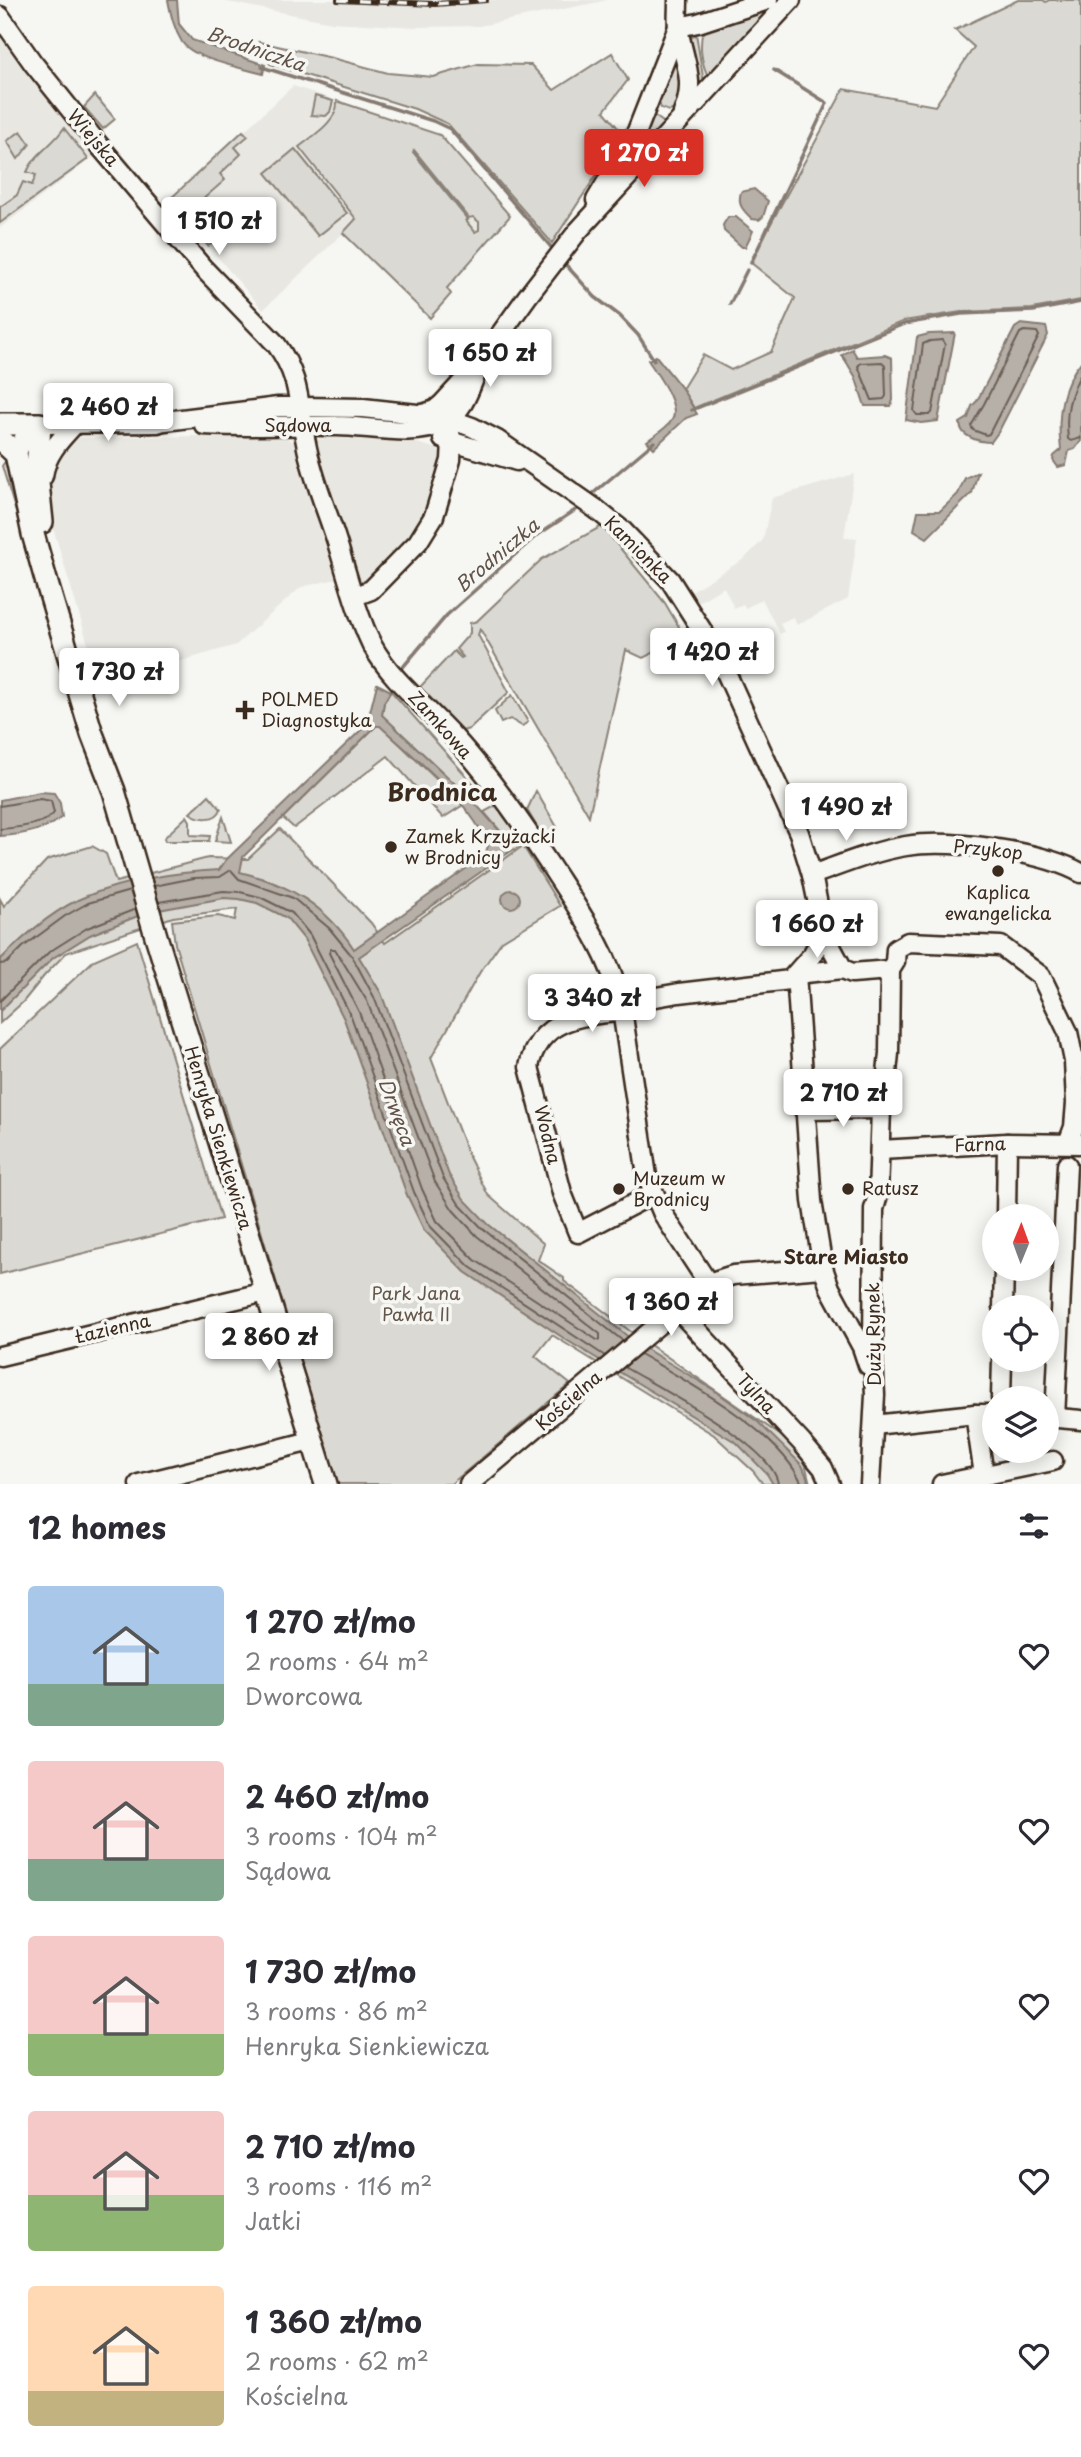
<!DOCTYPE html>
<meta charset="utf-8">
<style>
body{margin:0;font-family:"Playpen Sans",sans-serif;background:#f7f7f7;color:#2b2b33;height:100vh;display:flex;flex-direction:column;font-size:26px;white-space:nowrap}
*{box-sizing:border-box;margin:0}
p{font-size:23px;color:#7c7c81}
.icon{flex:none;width:38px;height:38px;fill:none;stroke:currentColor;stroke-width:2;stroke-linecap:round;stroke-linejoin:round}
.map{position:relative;height:1484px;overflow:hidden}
.side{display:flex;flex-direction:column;background:#fff;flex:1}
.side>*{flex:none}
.needle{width:46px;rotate:1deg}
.controls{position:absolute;left:982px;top:1204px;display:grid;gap:14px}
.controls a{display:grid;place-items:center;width:77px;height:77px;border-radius:50%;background:#fff;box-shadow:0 4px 18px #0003;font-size:35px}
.price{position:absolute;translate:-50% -60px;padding:0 16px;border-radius:7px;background:#fff;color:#222;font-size:23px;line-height:46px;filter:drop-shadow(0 2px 4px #0008)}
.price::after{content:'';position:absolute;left:50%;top:42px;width:21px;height:16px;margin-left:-10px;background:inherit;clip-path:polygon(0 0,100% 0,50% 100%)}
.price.current{background:#d93025;color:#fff}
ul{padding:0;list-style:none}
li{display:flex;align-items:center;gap:21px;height:175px;padding:0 28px}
li span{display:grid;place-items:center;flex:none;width:196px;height:140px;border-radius:7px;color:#555}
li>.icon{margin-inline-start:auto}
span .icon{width:84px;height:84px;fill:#fffc;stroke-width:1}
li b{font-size:30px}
h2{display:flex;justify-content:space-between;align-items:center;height:84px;padding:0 28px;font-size:30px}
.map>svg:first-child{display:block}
.built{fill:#e8e7e2}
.green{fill:#dad9d3;stroke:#8a8278;stroke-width:2;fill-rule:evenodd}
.water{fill:#b6b0a9;stroke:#857a71;stroke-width:2;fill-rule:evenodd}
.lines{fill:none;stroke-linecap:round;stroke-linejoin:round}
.shore{stroke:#6c6056;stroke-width:2}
.stream{stroke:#857a71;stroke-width:3.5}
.minor-casing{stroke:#3b2a1e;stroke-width:23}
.major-casing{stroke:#3b2a1e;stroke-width:26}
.minor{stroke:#f6f6f2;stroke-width:18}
.major{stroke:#f6f6f2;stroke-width:21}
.rail-casing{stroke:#3b2a1e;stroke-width:6}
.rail{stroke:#f6f6f2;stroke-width:3.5;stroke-dasharray:10;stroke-linecap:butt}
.poi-dot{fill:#3b2a1e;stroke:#f6f6f2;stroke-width:2.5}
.labels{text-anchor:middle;stroke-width:7;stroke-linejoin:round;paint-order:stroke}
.street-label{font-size:18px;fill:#3b2a1e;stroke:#f6f6f2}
.poi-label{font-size:18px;fill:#3b2a1e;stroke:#f6f6f2;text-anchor:start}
.park-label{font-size:18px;fill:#63564b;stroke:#f6f6f2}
.water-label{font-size:19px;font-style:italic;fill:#605248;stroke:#f6f6f2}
.neighbourhood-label{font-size:19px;font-weight:bold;fill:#3b2a1e;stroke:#f6f6f2}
.district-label{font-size:24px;font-weight:bold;fill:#3b2a1e;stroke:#f6f6f2}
</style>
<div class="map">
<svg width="1081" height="1484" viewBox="0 0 1081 1484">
<rect width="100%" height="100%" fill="#f6f6f2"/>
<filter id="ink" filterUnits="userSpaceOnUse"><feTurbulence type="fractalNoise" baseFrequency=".0143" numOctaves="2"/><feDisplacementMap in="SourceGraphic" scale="14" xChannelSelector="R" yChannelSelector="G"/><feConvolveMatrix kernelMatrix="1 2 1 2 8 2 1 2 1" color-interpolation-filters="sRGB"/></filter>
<g filter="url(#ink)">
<!-- built -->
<g class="built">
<polygon points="218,0 608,0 479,26 417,27 332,22"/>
<polygon points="0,27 96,155 0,228"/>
<polygon points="293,86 440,135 510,216 447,288 451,294 430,318 343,233 263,310 169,200"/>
<polygon points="267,435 283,435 291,441 334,438 414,442 437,449 443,455 445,461 422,526 364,586 358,585 353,574 337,575 336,579 301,587 236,645 112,681 101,687 51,521 51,475 58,456 73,441 80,438"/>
<polygon points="854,474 844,537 857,538 848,599 797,625 793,617 780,623 784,632 780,634 762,599 746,608 743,604 734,608 724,587 698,602 690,592 744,559 763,540 772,498"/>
</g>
<!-- green -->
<g class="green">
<polygon points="1018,0 1043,0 1046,2 1049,0 1079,0 1081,2 1081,300 1032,309 961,312 904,321 694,408 682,389 703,355 731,370 771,352 795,298 750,262 844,89 935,106 974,47 955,30"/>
<path d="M772,6L773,8L709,78C701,64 699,45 703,30Z"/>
<polygon points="696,33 704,83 699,86 696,85 691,38"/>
<polygon points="259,42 332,58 388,73 433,77 478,64 531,65 554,90 612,53 628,80 604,111 623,134 552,243 448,124 415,109 270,64"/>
<polygon points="675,51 683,81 676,109 669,111 661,108 658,100"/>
<polygon points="95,95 115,119 103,129 84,107"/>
<polygon points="315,96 333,101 330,112 326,116 311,115"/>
<path d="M337,101L440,135L510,216L447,288L451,294L430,318L343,233L356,219L299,147C313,136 339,120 337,101ZM414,150L469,218L473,217L479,222V230L475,232L466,221L468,220L413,152Z"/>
<polygon points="653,115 666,124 630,163 630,161"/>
<path d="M64,128L88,159L0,223V207L17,195L23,182L32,185L36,175L27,172C35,153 53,145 64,128Z"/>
<polygon points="21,131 30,144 18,159 7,141"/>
<polygon points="243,131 248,136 235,147 241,154 220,174 225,180 194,207 216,234 217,241 208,246 169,200"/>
<polygon points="295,149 347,213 318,236 266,173"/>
<polygon points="7,459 31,562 2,466"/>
<polygon points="602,526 665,603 685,637 643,658 626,650 589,816 480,629 478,635 509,692 469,729 462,731 420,687 454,651 461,658 463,657 456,649 470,633 470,623 477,621 542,559"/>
<polygon points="391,691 485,797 474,802 382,715 384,702"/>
<polygon points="512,695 528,722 522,726 510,719 501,723 495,711"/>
<polygon points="376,726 381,726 463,805 443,818 388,756 294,828 283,818"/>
<polygon points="536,791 557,827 557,829 543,837 527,810"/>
<path d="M209,795L221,809C217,821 199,820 190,813Z"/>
<polygon points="497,805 521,838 520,846 508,853 507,839 484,812"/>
<polygon points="187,816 190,821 190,835 210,836 209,841 165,841 164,838"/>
<polygon points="223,817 231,842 215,841"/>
<polygon points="280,829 371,923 385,943 523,846 560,906 502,941 480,972 431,1058 469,1157 488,1195 544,1244 538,1260 564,1278 564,1281 630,1331 787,1440 803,1454 810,1484 763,1484 753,1471 714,1435 552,1335 535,1356 570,1384 451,1484 337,1484 175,944 172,921 218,916 235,920 237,909 173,917 66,953 44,976 23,1002 0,1023 0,899 4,906 47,860 92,846 106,854 116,882 208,858 248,859"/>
<polygon points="137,941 221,1219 0,1274 0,1049 94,960"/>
</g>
<!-- water -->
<g class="water">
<path d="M168,0H177L179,24L192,40L265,65L263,74C242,68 193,59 182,42C174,29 171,15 168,0Z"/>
<path d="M754,189L768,201L763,217L759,220L752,219C743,210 737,205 741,192Z"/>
<polygon points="728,217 736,217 753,231 745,247 742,247 724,231 723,225"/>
<path d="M1021,324L1046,327L1048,335L999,431L991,442C979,442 960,437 960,423L968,418L972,406L977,401L1015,328Z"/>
<polygon points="955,333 938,421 921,423 906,420 917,337 929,334"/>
<polygon points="852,349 857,357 885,355 892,358 893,400 891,406 865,406 855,376 842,355"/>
<path d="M656,356L681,387L697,414L686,418L654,448L647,441C655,435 667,428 672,420C681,405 656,373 648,360Z"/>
<path d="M1081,362V441L1075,449L1069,451L1066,465L1058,467L1053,460L1054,456L1061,450C1057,419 1060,387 1081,362Z"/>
<polygon points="978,472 972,493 927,538 914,530 918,511 940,511 958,494 965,478"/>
<path d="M377,684L391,691L384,702L382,715L474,802L507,839L508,853L359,957L381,993L449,1175L464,1199L488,1224L636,1343L714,1390L758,1422L802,1465L810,1484H773L767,1474L737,1443L568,1341L465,1272L424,1230L407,1195L344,1019L304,939L287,918L257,903L239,899L224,898L148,912L90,935L53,958L0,1011V960C24,936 55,908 87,896C128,880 176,872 219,870L226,860L362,729L368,720ZM376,726H380C415,759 471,801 488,846L485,855L354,949C326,906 289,884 240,872L243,857Z"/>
<path d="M40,792L54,793L60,803L62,817C46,830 21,835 0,836V800Z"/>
<circle cx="511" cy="899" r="9"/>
</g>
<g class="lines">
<!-- shore -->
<g class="shore">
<polygon points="1024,331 1037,332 1039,336 989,434 986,435 973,430 971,426 984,404 1020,333"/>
<polygon points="943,340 945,344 932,413 929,415 917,415 914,411 923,344 930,341"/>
<polygon points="882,362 885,365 886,396 884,399 872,400 858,366 861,363"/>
<path d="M1081,373C1069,397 1065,412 1068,439L1071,441L1081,438"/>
<path d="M0,806L40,799L51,801L54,813C45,825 15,828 0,829"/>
<polyline points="154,886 194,878 220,877 231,870 239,879 293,898 329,928 352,956 374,997 443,1178 459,1204 483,1229 623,1341"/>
<polyline points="159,902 223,891 240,892 260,897 292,913 310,935 351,1016 414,1192 430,1226 470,1267 605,1356"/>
<polygon points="331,949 335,949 367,1001 435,1182 453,1210 477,1236 600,1334 600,1340 597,1340 475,1260 437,1221 422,1189 359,1012 329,953"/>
<polyline points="0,964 7,963 23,947 65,916 88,903 130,891"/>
<polyline points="0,1001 49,952 87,928 136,909"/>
<path d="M640,1354C689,1383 779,1431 802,1484"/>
<path d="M624,1367C657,1387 774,1446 778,1484"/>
</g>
<!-- stream -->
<g class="stream">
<polyline points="262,67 433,121 450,129 551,247"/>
<polyline points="751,263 827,103 774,70"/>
<polyline points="566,265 595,297 620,316 638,335 654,360"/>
<polyline points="730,304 747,270"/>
<polyline points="692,410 904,324 961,314 1033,311 1081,302"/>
<polyline points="590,496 654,442"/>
<polyline points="398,673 447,615 536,536 580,507"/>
</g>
<defs>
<g id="minor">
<path d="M678,0C678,9 677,19 678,27C683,60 697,80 683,113"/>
<path d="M0,16L33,63L98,144L203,268L276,344C301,378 298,404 306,443C312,476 326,508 336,539C347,574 356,612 372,645C391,680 426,706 453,736C492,779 525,827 557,876C583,916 610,956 621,1003L647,1176L663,1214L708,1283"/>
<polyline points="678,27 698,23 768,0"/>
<polyline points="596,200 637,131 678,27"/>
<polyline points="423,414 435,410 442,404 479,364 527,297 578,231 791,0"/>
<polyline points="149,423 278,407 302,407 363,408 444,417 472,427 497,440 596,509 623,531 670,580 719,657 799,833 812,875 824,934 843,969"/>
<path d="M204,425C248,427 293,425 337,426C369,426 414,438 443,423C463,412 469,391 477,371"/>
<polyline points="443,439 517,461"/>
<polyline points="16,454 25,436 40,424 158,423"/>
<path d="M43,476C46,454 60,440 75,424"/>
<polyline points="355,596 371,590 418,542 434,516 451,460 452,441 444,412"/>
<path d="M812,875C843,864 874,851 906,846C950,839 1042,851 1081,873"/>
<polyline points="796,974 812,1201 823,1268 830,1288 862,1347 868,1365"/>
<polyline points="796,974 843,969 852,973 890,970"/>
<polyline points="621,1003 679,993 790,980 812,955 824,934"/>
<path d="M622,1012C581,1014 538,1020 529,1067L562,1193L578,1233L653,1194"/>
<polyline points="804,1110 881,1109"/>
<polyline points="880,1150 1007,1143 1081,1144"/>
<polyline points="1006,1216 1007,1143"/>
<polyline points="1003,1307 1004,1269"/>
<polyline points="677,1309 802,1443 823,1468 830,1484"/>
<polyline points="0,1356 266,1292"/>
<polyline points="1001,1398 1002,1360"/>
<polyline points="975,1414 984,1475"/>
<polyline points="1046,1417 1081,1420"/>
<polyline points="1055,1418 1067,1165"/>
<polyline points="874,1425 975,1414 994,1414"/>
<polyline points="139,1484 311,1441"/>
<polyline points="469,1484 708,1283 733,1275 823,1268"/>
<polyline points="870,1484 875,1395 873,1355 874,1209 878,1195 881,1109 884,1103 889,1053 890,970 895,962 896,949 908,942 1001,946 1041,976 1068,1032 1074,1061 1076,1103 1074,1127 1068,1143"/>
<polyline points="942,1484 1053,1461"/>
</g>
<g id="major">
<polyline points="0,424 40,424 37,473 42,522"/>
<polyline points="0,439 16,454 33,534 48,587 92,734 114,791 156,936 326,1484"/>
</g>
</defs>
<!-- minor casing -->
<use href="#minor" class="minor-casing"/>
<!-- major casing -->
<use href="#major" class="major-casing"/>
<!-- minor -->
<use href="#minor" class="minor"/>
<!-- major -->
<use href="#major" class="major"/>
<defs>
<polyline id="rail" points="338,0 435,4 486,0"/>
</defs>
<!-- rail casing -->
<use href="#rail" class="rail-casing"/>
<!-- rail -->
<use href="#rail" class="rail"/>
</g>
</g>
<!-- markers -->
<g class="poi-dot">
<path d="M241.5 699.5h7v7h7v7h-7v7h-7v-7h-7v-7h7z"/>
<circle cx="391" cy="847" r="7"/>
<circle cx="998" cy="871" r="7"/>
<circle cx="619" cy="1189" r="7"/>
<circle cx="848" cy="1189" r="7"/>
</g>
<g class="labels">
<!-- street labels -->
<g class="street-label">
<text transform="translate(93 138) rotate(50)" y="6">Wiejska</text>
<text x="298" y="432">Sądowa</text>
<text transform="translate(638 550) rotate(45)" y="6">Kamionka</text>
<text transform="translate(440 725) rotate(48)" y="6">Zamkowa</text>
<text transform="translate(988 850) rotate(6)" y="6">Przykop</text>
<text transform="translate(547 1135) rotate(76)" y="6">Wodna</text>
<text transform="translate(218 1138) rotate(73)" y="6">Henryka Sienkiewicza</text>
<text transform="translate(980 1145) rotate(-2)" y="6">Farna</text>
<text transform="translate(113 1329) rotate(-13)" y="6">Łazienna</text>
<text transform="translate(874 1334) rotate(-91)" y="6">Duży Rynek</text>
<text transform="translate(756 1394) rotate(47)" y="6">Tylna</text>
<text transform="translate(569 1401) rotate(-41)" y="6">Kościelna</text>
</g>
<!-- poi labels -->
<g class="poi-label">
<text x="261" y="706">POLMED<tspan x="261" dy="21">Diagnostyka</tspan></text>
<text x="405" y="843">Zamek Krzyżacki<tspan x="405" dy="21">w Brodnicy</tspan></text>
<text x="998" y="899" text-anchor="middle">Kaplica<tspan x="998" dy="21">ewangelicka</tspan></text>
<text x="633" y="1185">Muzeum w<tspan x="633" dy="21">Brodnicy</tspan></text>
<text x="862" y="1195">Ratusz</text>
</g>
<!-- park labels -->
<g class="park-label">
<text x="416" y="1300">Park Jana<tspan x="416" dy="21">Pawła II</tspan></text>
</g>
<!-- water labels -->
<g class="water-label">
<text transform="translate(256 49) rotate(19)" y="7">Brodniczka</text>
<text transform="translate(497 555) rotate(-40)" y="7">Brodniczka</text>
<text transform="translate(397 1112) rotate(70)" y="7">Drwęca</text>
</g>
<!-- neighbourhood labels -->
<g class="neighbourhood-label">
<text x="846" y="1264">Stare Miasto</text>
</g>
<!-- district labels -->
<g class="district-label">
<text x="442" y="801">Brodnica</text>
</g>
</g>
</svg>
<div class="controls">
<a><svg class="needle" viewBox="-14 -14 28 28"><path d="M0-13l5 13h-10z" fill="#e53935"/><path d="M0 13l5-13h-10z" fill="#7c7c81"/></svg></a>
<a><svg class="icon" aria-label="locate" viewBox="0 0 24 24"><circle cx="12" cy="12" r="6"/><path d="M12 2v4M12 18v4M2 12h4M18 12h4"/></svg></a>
<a><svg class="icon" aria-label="layers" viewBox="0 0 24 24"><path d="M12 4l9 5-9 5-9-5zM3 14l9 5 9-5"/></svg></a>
</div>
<b class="price current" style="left:644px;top:189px">1 270 zł</b>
<b class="price" style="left:219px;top:257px">1 510 zł</b>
<b class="price" style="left:490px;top:389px">1 650 zł</b>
<b class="price" style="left:108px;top:443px">2 460 zł</b>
<b class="price" style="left:712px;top:688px">1 420 zł</b>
<b class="price" style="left:119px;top:708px">1 730 zł</b>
<b class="price" style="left:846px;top:843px">1 490 zł</b>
<b class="price" style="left:817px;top:960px">1 660 zł</b>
<b class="price" style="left:592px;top:1034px">3 340 zł</b>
<b class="price" style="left:843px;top:1129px">2 710 zł</b>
<b class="price" style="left:671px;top:1338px">1 360 zł</b>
<b class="price" style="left:269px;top:1373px">2 860 zł</b>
</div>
<section class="side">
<h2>12 homes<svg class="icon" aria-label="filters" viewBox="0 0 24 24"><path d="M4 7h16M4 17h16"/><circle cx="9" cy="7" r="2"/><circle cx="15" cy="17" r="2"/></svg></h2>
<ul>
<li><span style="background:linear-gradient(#a9c7e8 70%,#7fa58c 0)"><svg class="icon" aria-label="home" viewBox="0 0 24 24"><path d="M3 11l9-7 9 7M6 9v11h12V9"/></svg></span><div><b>1 270 zł/mo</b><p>2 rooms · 64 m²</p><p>Dworcowa</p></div><svg class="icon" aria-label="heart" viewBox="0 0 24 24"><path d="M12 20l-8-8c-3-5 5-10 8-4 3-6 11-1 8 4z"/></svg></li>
<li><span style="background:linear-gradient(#f6c9c9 70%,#7fa58c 0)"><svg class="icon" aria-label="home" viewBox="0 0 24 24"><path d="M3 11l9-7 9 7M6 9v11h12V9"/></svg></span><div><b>2 460 zł/mo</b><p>3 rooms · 104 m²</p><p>Sądowa</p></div><svg class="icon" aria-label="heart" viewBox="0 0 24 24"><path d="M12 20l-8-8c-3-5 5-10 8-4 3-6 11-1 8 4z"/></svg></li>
<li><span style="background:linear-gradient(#f6c9c9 70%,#8fb573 0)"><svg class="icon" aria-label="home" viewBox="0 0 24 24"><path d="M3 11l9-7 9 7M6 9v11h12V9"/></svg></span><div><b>1 730 zł/mo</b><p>3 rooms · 86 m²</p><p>Henryka Sienkiewicza</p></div><svg class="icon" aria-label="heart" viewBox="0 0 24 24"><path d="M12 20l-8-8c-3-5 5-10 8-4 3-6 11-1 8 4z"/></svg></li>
<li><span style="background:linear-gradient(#f6c9c9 60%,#8fb573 0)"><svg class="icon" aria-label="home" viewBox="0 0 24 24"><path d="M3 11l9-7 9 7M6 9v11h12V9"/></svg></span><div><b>2 710 zł/mo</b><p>3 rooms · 116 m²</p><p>Jatki</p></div><svg class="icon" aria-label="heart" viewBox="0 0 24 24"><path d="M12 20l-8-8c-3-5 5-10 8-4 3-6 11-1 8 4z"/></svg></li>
<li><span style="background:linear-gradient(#ffd9b3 75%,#c2b280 0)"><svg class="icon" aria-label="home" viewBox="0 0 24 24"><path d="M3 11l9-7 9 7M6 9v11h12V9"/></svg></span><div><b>1 360 zł/mo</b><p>2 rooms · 62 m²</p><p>Kościelna</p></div><svg class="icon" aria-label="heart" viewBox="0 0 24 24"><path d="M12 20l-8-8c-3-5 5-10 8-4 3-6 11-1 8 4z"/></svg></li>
</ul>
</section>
